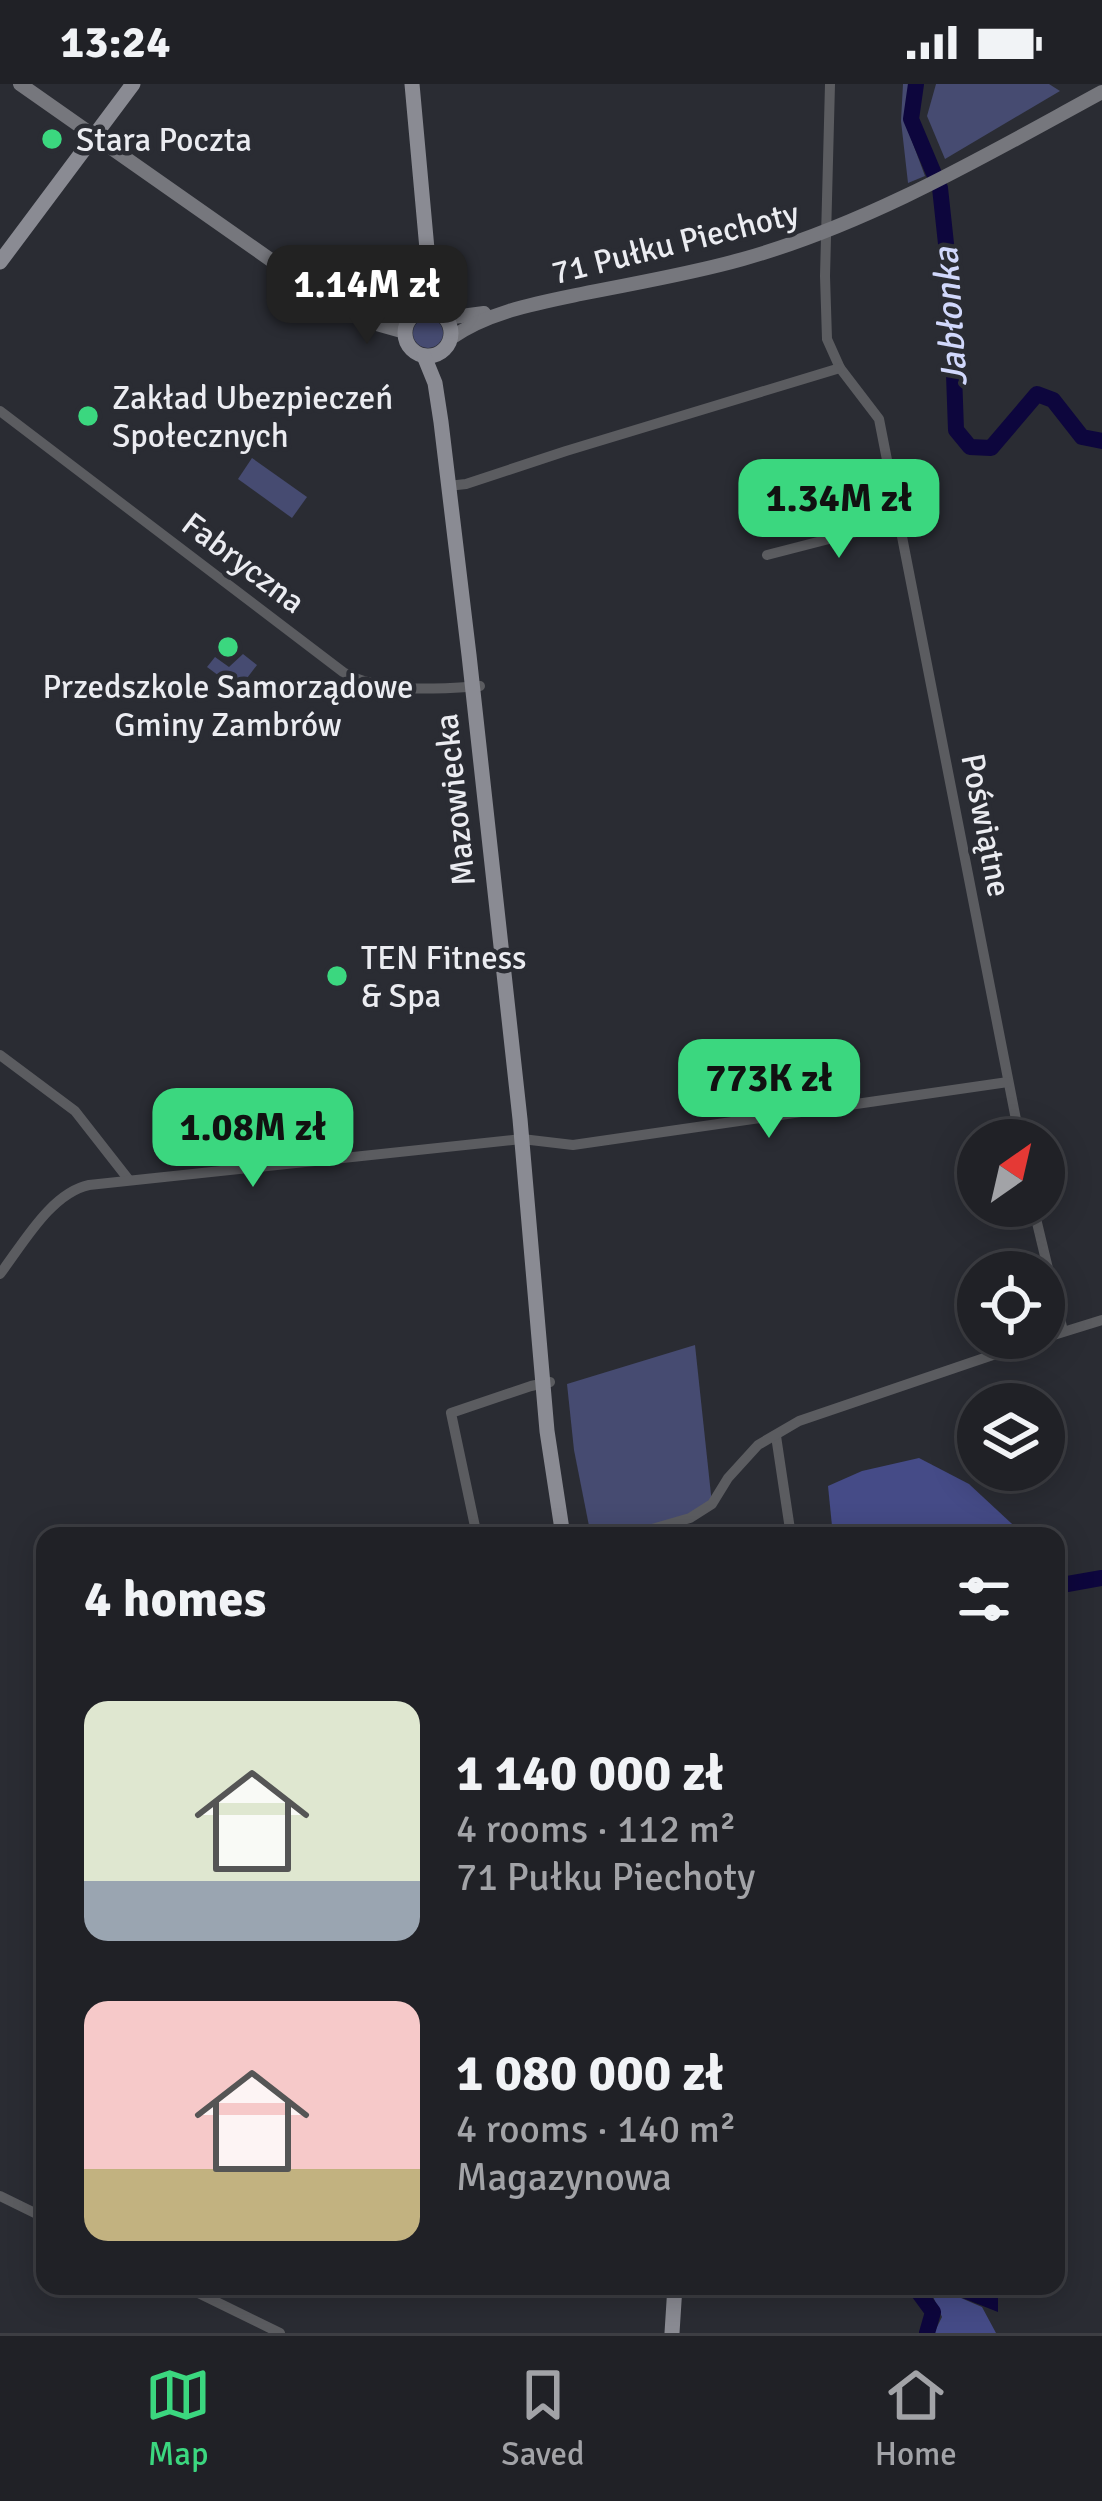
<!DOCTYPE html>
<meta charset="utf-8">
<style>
body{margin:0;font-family:Signika,sans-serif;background:#2d2e32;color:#f1f3f6;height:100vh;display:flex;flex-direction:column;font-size:45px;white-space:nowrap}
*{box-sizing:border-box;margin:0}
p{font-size:39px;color:#a2a3a7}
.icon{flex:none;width:66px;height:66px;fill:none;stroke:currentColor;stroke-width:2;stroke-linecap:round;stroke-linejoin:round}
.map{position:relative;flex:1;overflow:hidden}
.details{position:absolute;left:36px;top:1443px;width:1029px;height:768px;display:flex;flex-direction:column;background:#202126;border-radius:24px;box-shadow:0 6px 30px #0003,0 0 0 3px #3d3e43}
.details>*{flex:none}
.needle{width:78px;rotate:34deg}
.buttons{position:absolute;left:957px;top:1035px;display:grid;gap:24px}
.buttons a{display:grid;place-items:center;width:108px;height:108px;border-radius:50%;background:#202126;box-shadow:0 6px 30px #0003,0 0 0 3px #3d3e43;font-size:60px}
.price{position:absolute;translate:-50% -102px;padding:0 27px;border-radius:24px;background:#3bd77f;color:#111;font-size:39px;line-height:78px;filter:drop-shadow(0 3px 6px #0008)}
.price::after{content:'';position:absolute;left:50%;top:72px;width:36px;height:27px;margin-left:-18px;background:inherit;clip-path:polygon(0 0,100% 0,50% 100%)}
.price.active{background:#222;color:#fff}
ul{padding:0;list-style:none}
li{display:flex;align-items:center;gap:36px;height:300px;padding:0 48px}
li span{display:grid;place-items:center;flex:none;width:336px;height:240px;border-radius:24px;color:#555}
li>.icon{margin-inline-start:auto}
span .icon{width:144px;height:144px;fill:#fffc;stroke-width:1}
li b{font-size:51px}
h2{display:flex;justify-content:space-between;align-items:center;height:144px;padding:0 48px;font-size:51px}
.status{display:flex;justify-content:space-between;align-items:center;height:84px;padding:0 60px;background:#202126;direction:ltr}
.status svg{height:33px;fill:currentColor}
.tabs{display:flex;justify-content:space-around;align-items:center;height:168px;border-top:3px solid #3d3e43;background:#202126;font-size:33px;color:#a2a3a7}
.tabs a{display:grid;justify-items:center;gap:6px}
.tabs .active{color:#3bd77f}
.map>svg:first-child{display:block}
.green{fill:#464b71}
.forest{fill:#454b87}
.water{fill:#0d063d}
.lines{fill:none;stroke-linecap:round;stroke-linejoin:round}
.river{stroke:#0d063d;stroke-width:16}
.street{stroke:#5b5c60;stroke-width:10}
.secondary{stroke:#76777d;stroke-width:14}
.primary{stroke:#8a8b93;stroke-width:15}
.poi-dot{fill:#3bd77f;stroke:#2a2c33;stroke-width:4.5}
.labels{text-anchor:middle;stroke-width:9;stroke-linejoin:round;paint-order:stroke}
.poi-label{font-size:33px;fill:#ebecf1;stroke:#2a2c33;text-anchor:start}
.street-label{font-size:33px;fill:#ebecf1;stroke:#2a2c33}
.water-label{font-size:36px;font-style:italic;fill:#d1d8fc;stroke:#2a2c33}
</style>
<div class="status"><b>13:24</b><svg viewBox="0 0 49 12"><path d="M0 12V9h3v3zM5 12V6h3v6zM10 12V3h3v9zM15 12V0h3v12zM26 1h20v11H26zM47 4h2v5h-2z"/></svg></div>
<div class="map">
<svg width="1102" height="2249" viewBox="0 0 1102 2249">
<rect width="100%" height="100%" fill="#2a2c33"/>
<!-- green -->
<g class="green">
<polygon points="903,0 913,0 906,30 909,49 925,92 908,99 901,37"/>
<polygon points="936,0 1049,0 1060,7 945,75 927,32"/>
<circle cx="428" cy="249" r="15"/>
<polygon points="252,374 307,413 292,434 238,395"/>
<polygon points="243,570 257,581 238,606 207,583 215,573 229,583"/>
<polygon points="695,1261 712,1420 690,1434 591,1452 574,1366 567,1300"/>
</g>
<!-- forest -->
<g class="forest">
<polygon points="919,1374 969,1400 1025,1452 833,1452 828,1402 862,1387"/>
<polygon points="940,2205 982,2223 996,2249 934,2249 942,2233 931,2208"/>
</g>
<!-- water -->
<polygon class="water" points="932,2202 998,2202 998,2228"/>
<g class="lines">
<!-- river -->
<g class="river">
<polyline points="916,0 911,35 940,104 951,206 956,346 970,363 991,364 1037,310 1053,316 1082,353 1102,357"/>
<polyline points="1056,1502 1102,1494"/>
<polyline points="914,2202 933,2228 927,2249"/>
</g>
<!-- street -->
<g class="street">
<polyline points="830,0 825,192 827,255 840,284 879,335 1020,1056"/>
<path d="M0,327L343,588C382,610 437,605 480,602"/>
<polyline points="448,402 466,400 566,367 840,284"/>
<polyline points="767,471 899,437"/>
<polyline points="0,971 75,1027 129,1096"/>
<polyline points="1033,1122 1063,1247"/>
<path d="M0,1190C23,1160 51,1109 89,1101L522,1055L573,1061L1008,998"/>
<polyline points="1044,1254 1102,1236"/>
<polyline points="776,1352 791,1452"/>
<polyline points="477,1452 451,1329 531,1302 550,1298"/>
<polyline points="628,1452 690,1434 712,1420 728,1394 758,1361 799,1337 1043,1254"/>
<polyline points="0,2112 45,2134"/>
<polyline points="184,2202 280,2249"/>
</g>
<!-- secondary -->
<g class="secondary">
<polyline points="20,0 328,216 366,237 405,248"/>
<polyline points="446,234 484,229"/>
<polyline points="380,235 409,236"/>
<path d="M451,254C488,228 537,219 581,210C635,199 690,190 743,175C871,139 986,71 1102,8"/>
</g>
<!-- primary -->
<g class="primary">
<polyline points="412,0 428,176 426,210 421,227"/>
<polyline points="0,178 133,0"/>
<circle cx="428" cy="249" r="23"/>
<polyline points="424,272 435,299 441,338 469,571 520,1035 547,1347 563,1452"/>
<polyline points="672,2249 675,2202"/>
</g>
</g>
<!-- markers -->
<g class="poi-dot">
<circle cx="52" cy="55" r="12"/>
<circle cx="88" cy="332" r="12"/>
<circle cx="228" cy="563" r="12"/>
<circle cx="337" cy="892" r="12"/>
</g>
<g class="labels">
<!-- poi labels -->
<g class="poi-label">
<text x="76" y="67">Stara Poczta</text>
<text x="112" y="325">Zakład Ubezpieczeń<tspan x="112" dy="38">Społecznych</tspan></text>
<text x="228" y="614" text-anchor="middle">Przedszkole Samorządowe<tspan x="228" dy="38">Gminy Zambrów</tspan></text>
<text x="361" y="885">TEN Fitness<tspan x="361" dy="38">&amp; Spa</tspan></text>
</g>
<!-- street labels -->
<g class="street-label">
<text transform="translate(675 158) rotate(-14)" y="12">71 Pułku Piechoty</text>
<text transform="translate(244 478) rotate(37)" y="12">Fabryczna</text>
<text transform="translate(454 716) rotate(-96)" y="12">Mazowiecka</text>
<text transform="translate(987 741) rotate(79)" y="12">Poświątne</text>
</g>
<!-- water labels -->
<g class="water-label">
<text transform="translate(949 233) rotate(-94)" y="13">Jabłonka</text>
</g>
</g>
</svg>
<div class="buttons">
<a><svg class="needle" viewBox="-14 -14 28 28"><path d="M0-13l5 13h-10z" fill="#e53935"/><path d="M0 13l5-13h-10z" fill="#a2a3a7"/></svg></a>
<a><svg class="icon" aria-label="locate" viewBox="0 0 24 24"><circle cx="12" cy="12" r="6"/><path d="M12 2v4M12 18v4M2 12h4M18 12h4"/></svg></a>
<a><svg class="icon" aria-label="layers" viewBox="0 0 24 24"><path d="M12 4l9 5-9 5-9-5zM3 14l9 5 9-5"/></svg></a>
</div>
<b class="price active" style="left:367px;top:263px">1.14M zł</b>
<b class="price" style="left:839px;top:477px">1.34M zł</b>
<b class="price" style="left:769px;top:1057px">773K zł</b>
<b class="price" style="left:253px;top:1106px">1.08M zł</b>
<section class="details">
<h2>4 homes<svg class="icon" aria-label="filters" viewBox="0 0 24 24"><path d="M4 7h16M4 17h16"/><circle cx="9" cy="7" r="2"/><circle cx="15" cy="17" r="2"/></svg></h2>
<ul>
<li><span style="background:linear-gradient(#dfe7d0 75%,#9aa5b1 0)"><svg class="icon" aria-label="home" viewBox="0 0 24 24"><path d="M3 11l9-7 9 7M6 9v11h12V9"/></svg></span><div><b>1 140 000 zł</b><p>4 rooms · 112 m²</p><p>71 Pułku Piechoty</p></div></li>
<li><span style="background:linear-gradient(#f6c9c9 70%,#c2b280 0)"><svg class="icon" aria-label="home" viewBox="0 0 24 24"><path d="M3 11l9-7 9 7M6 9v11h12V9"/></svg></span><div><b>1 080 000 zł</b><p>4 rooms · 140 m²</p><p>Magazynowa</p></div></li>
</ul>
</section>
</div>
<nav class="tabs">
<a class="active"><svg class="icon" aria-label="map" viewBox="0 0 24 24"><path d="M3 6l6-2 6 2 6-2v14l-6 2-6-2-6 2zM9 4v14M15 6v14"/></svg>Map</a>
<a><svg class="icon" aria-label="saved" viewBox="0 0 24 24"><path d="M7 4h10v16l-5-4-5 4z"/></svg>Saved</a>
<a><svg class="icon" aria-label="home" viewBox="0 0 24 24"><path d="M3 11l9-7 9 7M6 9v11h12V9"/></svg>Home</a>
</nav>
